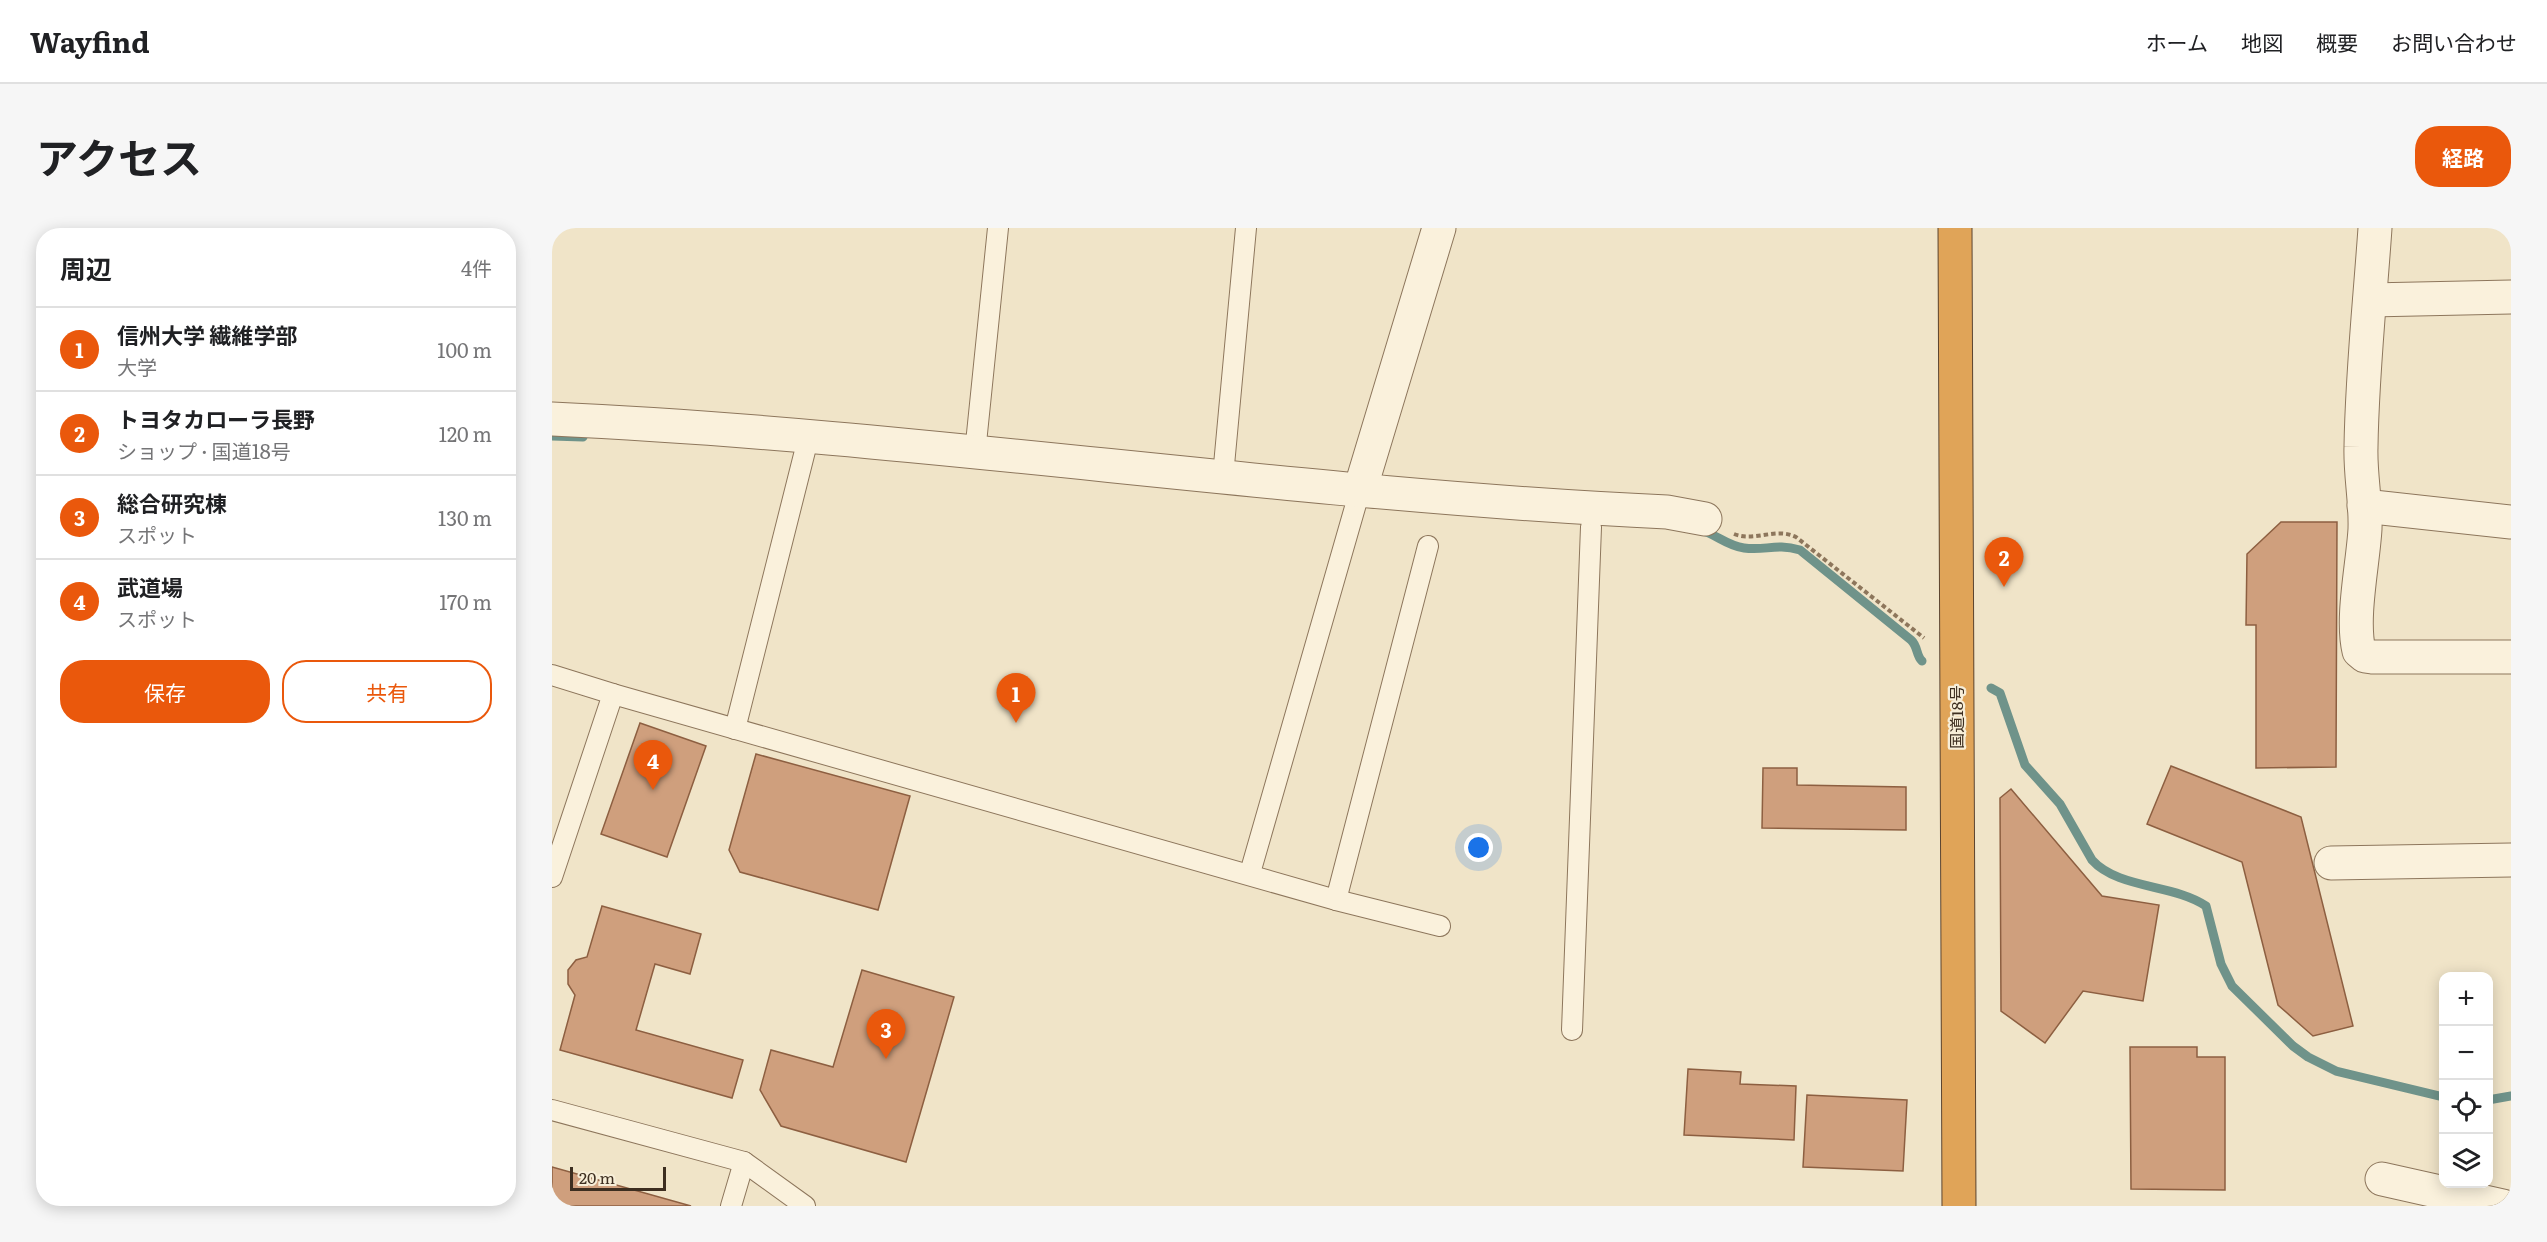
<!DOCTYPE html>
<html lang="ja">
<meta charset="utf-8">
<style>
:root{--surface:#fff;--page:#f6f6f6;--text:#202124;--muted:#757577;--line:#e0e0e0;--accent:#ea580c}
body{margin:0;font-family:Literata,"Noto Sans JP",serif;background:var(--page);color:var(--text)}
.controls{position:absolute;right:18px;bottom:18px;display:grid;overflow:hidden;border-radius:12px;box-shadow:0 3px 15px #0003}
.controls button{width:54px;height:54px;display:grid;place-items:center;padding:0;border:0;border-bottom:2px solid var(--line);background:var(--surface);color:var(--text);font:30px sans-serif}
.scale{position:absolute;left:18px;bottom:15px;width:96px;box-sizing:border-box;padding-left:6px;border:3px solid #3d2e20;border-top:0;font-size:16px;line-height:21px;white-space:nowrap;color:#3d2e20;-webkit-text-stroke:4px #f7eed8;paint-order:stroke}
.you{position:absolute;left:927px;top:620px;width:21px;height:21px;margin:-15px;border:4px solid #fff;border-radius:50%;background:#1a73e8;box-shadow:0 0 0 9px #1a73e833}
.badge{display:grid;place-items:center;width:39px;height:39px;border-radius:50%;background:var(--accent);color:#fff;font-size:20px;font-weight:700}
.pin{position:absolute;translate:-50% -50px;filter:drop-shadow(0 2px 3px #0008)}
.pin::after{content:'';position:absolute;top:32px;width:21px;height:18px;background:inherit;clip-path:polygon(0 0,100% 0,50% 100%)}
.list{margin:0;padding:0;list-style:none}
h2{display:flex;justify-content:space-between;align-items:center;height:78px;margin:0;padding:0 24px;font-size:26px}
h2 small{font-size:20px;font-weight:400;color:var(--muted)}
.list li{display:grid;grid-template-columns:39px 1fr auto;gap:18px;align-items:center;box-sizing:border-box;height:84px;padding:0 24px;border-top:2px solid var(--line)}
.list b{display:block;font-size:22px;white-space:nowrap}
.list p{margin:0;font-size:20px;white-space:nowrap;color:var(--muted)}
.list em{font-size:20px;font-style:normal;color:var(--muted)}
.actions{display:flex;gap:12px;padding:18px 24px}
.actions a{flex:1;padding:14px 0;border:2px solid var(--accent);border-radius:24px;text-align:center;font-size:21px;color:var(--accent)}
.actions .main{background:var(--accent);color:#fff}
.icon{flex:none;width:33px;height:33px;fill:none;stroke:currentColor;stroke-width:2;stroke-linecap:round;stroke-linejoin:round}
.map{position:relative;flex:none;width:1959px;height:978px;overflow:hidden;border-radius:24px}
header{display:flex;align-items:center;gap:36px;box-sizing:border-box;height:84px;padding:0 30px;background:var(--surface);border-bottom:2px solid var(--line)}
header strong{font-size:28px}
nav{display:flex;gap:33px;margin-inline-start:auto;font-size:21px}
.intro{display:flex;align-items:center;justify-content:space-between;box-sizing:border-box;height:144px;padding:0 36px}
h1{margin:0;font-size:42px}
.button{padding:15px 27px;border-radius:24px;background:var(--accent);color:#fff;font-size:21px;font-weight:700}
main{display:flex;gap:36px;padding:0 36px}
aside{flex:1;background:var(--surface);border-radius:24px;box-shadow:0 3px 15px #0003}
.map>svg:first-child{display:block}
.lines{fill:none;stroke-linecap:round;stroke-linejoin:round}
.stream{stroke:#6f938a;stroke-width:9}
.building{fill:#cf9f7d;stroke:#8d5f41;stroke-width:1.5}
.lane-casing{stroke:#8d765c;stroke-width:22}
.street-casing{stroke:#8d765c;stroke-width:35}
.highway-casing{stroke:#5b4430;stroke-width:35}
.path{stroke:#8d765c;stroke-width:4;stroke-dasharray:4.5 3;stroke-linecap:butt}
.lane{stroke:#faf1dc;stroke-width:20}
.street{stroke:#faf1dc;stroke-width:33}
.highway{stroke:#e0a458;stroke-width:33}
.labels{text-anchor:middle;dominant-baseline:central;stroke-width:4.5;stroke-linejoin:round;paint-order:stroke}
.street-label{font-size:16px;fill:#3d2e20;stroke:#f7eed8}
</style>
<header>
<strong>Wayfind</strong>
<nav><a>ホーム</a><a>地図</a><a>概要</a><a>お問い合わせ</a></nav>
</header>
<div class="intro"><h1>アクセス</h1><a class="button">経路</a></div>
<main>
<aside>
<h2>周辺<small>4件</small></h2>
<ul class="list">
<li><span class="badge">1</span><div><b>信州大学 繊維学部</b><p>大学</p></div><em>100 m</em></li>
<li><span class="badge">2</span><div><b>トヨタカローラ長野</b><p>ショップ · 国道18号</p></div><em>120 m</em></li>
<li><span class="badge">3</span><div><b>総合研究棟</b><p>スポット</p></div><em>130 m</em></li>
<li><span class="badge">4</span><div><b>武道場</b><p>スポット</p></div><em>170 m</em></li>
</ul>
<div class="actions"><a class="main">保存</a><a>共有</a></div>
</aside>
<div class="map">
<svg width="1959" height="978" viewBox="0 0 1959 978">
<rect width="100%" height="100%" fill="#f0e4c8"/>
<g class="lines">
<g class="stream">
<path d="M0,208L31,209"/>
<path d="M1148,302C1164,306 1175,318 1192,320C1214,323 1223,315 1248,322L1359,412C1366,418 1364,428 1370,433"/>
<path d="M1439,460L1448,465L1473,537L1508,576L1540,632C1566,661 1622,656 1654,678L1669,736L1680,758L1741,818L1756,829L1784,843L1892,869"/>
<path d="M1936,872L1959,868"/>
</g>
</g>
<g class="building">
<path d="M1729,294H1785L1784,539L1704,540V397H1694L1695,326Z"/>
<path d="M88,495L154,518L115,629L49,606Z"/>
<path d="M204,526L358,568L326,682L188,644L177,622Z"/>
<path d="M1619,538L1749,589L1801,798L1761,808L1726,777L1690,634L1595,596Z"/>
<path d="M1211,540H1245V557L1354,559V602L1210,600Z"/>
<path d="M1459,561L1550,668L1607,677L1591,773L1531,763L1493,815L1449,783L1448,570Z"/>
<path d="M50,678L149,706L138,746L103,736L84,802L191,832L180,870L8,822L23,767L16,756V742L24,732L35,729Z"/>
<path d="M310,742L402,769L354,934L229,898L208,862L219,822L281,839Z"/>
<path d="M1578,819H1645V829H1673V962L1579,961Z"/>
<path d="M1136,841L1189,844L1188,856L1244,858L1242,912L1132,907Z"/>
<path d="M1255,867L1355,872L1351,943L1251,939Z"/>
<path d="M0,939L139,978H0Z"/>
</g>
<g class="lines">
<defs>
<g id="lane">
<path d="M423,225L446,0"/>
<path d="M671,248L694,0"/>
<path d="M0,447L61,466"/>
<path d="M183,501L257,207"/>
<path d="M698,645L808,262"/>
<path d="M0,649L61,466L784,672L888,698"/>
<path d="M784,672L876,318"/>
<path d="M1020,802L1039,299"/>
<path d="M0,882L192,934L253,978"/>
<path d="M179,978L192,934"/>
</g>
<g id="street">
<path d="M1823,0C1818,73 1810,146 1809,219C1808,246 1814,273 1813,301C1811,336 1799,390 1807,423L1813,428L1820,429H1959"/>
<path d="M1818,72L1959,69"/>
<path d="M0,191C373,208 742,267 1115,284L1153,291"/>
<path d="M808,262L887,0"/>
<path d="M1812,278L1959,294"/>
<path d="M1779,635L1959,632"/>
<path d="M1830,951L1951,978"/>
</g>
<path id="highway" d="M1403,0L1407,978"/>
</defs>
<use href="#lane" class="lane-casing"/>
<use href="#street" class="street-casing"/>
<use href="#highway" class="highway-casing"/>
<path class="path" d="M1182,306C1203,314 1224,299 1244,309L1372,410"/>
<use href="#lane" class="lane"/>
<use href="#street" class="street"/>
<use href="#highway" class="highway"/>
</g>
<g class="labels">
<g class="street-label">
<text transform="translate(1404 489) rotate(-90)">国道18号</text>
</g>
</g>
</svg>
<div class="controls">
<button>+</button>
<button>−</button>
<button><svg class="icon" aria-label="locate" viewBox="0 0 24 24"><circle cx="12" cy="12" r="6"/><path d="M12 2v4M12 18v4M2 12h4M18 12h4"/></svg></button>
<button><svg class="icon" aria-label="layers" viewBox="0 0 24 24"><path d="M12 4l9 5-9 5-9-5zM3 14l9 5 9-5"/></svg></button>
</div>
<div class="scale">20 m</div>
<div class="you"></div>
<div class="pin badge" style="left:464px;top:495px">1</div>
<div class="pin badge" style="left:1452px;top:359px">2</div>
<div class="pin badge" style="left:334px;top:831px">3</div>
<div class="pin badge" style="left:101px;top:562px">4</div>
</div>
</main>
